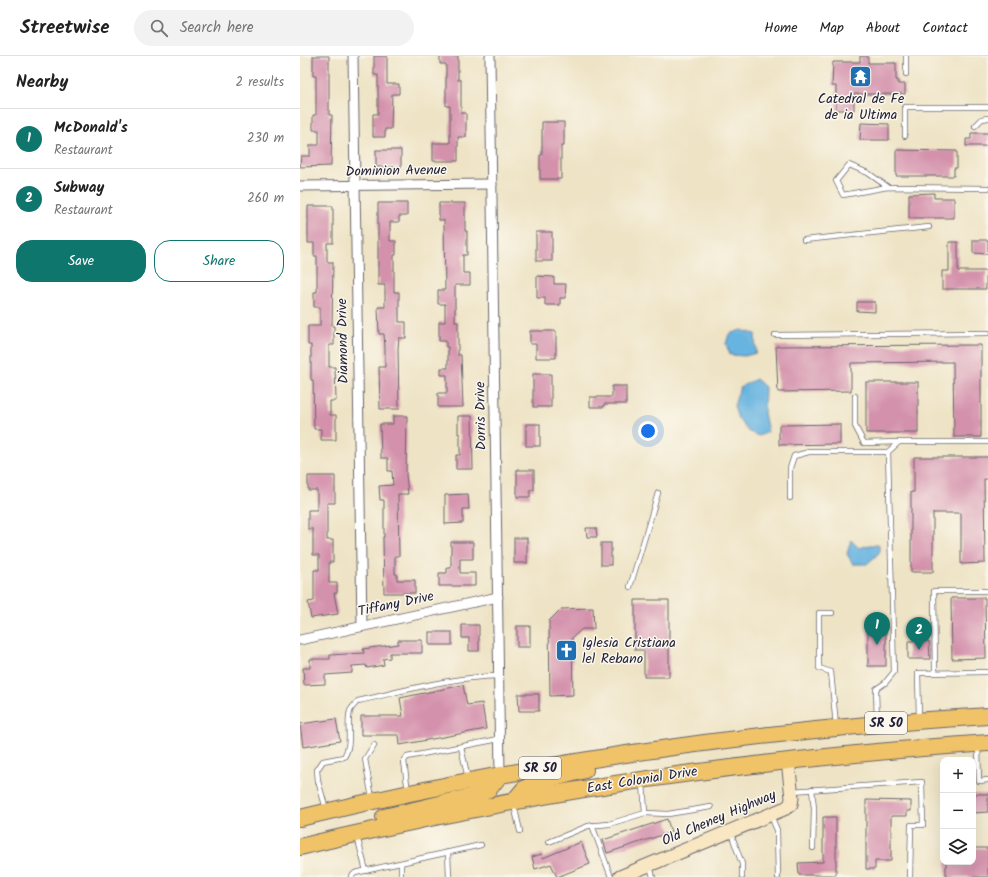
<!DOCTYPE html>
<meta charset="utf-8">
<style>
:root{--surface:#fff;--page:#f2f2f2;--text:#222;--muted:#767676;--line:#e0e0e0;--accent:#0f766e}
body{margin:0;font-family:Kalam,sans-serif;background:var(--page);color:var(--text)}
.controls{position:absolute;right:12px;bottom:12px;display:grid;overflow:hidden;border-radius:8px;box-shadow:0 4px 16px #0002}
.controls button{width:36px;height:36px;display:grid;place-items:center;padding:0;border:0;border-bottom:1px solid var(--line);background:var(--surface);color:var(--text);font:20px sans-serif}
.you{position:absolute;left:348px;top:375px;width:14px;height:14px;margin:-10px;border:3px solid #fff;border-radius:50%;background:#1a73e8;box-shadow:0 0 0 6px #1a73e833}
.badge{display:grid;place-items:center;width:26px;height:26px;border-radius:50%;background:var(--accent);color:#fff;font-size:13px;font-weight:700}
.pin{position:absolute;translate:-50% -33px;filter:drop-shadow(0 1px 2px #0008)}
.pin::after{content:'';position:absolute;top:21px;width:14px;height:12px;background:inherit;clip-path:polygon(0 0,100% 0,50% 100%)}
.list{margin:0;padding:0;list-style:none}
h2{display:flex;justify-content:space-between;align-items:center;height:52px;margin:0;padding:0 16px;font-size:17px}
h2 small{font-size:13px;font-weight:400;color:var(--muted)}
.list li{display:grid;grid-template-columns:26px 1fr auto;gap:12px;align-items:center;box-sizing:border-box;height:60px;padding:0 16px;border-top:1px solid var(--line)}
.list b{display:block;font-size:15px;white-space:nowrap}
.list p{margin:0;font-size:13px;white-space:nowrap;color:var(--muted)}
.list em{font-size:13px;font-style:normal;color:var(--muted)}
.actions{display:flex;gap:8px;padding:12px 16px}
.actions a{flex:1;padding:9px 0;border:1px solid var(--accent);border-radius:16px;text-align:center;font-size:14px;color:var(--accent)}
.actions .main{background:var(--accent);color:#fff}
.icon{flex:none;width:22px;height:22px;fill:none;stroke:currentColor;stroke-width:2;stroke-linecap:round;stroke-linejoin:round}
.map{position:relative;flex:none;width:688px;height:821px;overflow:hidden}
header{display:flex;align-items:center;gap:24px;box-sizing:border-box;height:56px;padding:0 20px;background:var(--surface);border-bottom:1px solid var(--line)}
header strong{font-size:19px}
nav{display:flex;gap:22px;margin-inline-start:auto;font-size:14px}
.search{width:280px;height:36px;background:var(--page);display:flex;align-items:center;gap:10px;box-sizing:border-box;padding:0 14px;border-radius:22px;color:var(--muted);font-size:15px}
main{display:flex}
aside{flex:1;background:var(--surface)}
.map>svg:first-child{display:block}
.water{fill:#67b4e0;stroke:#446b8e}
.building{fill:#d491ac}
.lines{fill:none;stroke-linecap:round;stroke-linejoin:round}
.lane-casing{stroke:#69666b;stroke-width:6}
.street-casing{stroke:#69666b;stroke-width:11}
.secondary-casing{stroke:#69666b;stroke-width:15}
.highway-casing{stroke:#69666b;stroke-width:18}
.lane{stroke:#fff;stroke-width:4.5}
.street{stroke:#fff;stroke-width:9}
.secondary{stroke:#f9e7c3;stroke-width:13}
.highway{stroke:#f0c369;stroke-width:16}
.labels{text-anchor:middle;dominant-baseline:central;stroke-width:3;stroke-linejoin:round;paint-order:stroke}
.shield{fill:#fbf7ec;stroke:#636270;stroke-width:1}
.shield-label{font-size:13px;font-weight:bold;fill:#22223b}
.poi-label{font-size:14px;fill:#22223b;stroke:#fbf7ec}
.street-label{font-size:14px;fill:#22223b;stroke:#fbf7ec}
</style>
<header>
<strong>Streetwise</strong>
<div class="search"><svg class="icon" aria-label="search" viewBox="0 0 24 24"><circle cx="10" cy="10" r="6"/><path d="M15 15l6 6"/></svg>Search here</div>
<nav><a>Home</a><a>Map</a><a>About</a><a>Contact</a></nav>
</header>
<main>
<aside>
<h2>Nearby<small>2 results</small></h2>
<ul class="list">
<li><span class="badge">1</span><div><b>McDonald's</b><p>Restaurant</p></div><em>230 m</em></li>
<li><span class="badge">2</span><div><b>Subway</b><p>Restaurant</p></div><em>260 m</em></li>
</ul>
<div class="actions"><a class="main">Save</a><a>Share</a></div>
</aside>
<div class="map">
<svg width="688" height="821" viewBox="0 0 688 821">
<rect width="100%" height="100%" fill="#fbf7ec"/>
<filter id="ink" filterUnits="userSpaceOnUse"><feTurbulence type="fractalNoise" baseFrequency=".025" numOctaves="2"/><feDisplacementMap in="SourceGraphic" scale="8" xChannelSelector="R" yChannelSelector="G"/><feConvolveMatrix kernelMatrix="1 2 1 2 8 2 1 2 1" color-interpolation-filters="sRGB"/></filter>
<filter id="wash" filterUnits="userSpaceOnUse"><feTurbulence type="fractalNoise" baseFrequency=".012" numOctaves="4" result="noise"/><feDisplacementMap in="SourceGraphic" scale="16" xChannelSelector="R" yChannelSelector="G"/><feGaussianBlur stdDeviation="0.9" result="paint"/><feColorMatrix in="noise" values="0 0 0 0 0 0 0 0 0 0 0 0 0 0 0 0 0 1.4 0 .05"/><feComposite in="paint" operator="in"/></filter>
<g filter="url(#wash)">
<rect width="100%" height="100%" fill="#eee3c5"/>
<g class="water">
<path d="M441,274L455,278L456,297L445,300L430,299L426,288L429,278Z"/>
<path d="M456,323L465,331L464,357L468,376L459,380L449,376L438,363L434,350L440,331Z"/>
<path d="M551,484L559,492L570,489H579V497L567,508H553L547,498Z"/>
</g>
<g id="blocks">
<g class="building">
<path d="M13,0H29V59H32L31,110L0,111L1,100H10V89H19V74H13V59H16V20H13Z"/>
<path d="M74,0H87V28H99V38H92L91,73H85V81H73V58H78V19H74Z"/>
<path d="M140,0H158V24H161V57H166V81H158V105H133V87H150V50H146V8H140Z"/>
<path d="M560,0H568V7H596V24H598V28H605V38H554V54H536V30H532L533,6H560Z"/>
<path d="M242,66H264V90H261V123H240V99H242Z"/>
<path d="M561,67L589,68V84H560Z"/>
<path d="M671,77H688V90H666V83H671Z"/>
<rect x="76" y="94" width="25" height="17"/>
<path d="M596,94L657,95V112H654V120H596Z"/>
<path d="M634,137V142H654V162H609V138Z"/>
<path d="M78,147H107V160H99V166H90V185H96V199H94V236H99V266H106V282H99L98,292L99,353H80L79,311H85V292L84,278H79L78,251H85V229H78Z"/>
<path d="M139,147H165V175H167V199H163V217H170V229H155V266H158V299H161L163,351H138V337H147V319H141V312H148V291H146V285H139V266H145V248H138V234H145L144,164H139Z"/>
<path d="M8,150H33V187H27V206H33L32,270H34V289H29V311H35L36,345H30V359H36V384H21V373H14L13,324H11V289H8V270H20V251H14V236H17V200H14V187H8Z"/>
<rect x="236" y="176" width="16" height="29"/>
<path d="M673,184H688V198L673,197Z"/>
<path d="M649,186H658V215H686V233H642V215H649Z"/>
<path d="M237,220L254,221V228H266L265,242H260V249H245V242H237Z"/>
<path d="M557,246H575V256L557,255Z"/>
<path d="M230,275H256V302H236V288H230Z"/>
<path d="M681,289V381H654L653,306L551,307V335L478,336L476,290Z"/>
<rect x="233" y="318" width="18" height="33"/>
<rect x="566" y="326" width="52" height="51"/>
<path d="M312,330H326V348H304V351H290V341H312Z"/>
<path d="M93,360H107L106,419L108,438H98L99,500H95V518H97V524H115V537H84L83,481H84V444H80L79,430L93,429L92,415H88V402H81L80,368H93Z"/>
<path d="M158,360H172L173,413H156V399H160V378H158Z"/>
<rect x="226" y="368" width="14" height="22"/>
<path d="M540,368V388L479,389V369Z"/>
<path d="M614,401H688V423H684L685,507L661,508V457H633V516H611V436H614Z"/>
<path d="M217,414H234V434H230V441H217Z"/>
<path d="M8,420H35V447H27V484H33V506H29V527H37V537H34L38,558L11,562L8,546L14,545V514H19V499H13V473H8V454H17V434H8Z"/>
<path d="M168,438L169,453H163V467L145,468V439Z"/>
<path d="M286,472H296L297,481H287Z"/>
<rect x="214" y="482" width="13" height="25"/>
<path d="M151,486H173V503H160V517H175V530H139V517H147V512H151Z"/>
<rect x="301" y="487" width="10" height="22"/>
<path d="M651,542H685L686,602L652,603Z"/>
<path d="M335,544H369V621H344V594H335Z"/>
<path d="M293,552L294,573H282L272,582L273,639L250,640L249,565L261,553Z"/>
<path d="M162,569H179V595H169V582H162Z"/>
<rect x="568" y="569" width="18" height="41"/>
<rect x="217" y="570" width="13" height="21"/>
<rect x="129" y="576" width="23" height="13"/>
<path d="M98,584H122V597H90V602L83,603L84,609L67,612L66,609L52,610V617L25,619V628L4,629L3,612H10V603H30V599L64,597L63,593L98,588Z"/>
<path d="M608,585H629L630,603H608Z"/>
<path d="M163,629L167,649L182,647L186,673L100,689L99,679H61V660H103L100,642Z"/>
<path d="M218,638H239V655H219Z"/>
<path d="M36,663L40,685L3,691L0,668Z"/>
<path d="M673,738H688V756L673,757Z"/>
<path d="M566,744L611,745V755H607V760H591V805H575V813H566Z"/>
<path d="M523,761H536V819H499L498,807L523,806Z"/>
<path d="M367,763L371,776L307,797L303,784Z"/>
<path d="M281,786L290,808L257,821L251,808L235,813L232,801L242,798L243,802Z"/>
<path d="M673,792H688V821H646V806H673Z"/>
</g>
</g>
</g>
<g filter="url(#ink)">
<use href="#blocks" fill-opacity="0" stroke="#69666b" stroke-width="1"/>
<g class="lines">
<defs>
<g id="lane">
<path d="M606,0V18"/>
<path d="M675,70L682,63L688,62"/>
<path d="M605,80V51H688"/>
<path d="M588,131L568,117L549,109L536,125L543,139L588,131L688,132"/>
<path d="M504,184L629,171"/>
<path d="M475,279L688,277"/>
<path d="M555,340V370L564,387L599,386"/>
<path d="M490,442V412L494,400L509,396H588"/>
<path d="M330,531L358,437"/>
<path d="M532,557H519V612L531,616L536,670"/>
<path d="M635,616L634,535H688"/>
<path d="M619,663L618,617L688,616"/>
<path d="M577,666L576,633L585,627L594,616L588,396L599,386H688"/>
<path d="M678,690L679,725L688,724"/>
<path d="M161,691L168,723"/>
<path d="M512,733L514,753L513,792"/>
<path d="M492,735L622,726L623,769H611L610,821"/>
<path d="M108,736L104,705L107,701L199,683"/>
<path d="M72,742L65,703L74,689"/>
<path d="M214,749L220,775"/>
<path d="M26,753L18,725L17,714L23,705L44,701C53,688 46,670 50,655C52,651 55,648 58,645C104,635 151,621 199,620"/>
<path d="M345,757L368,758L411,751"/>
<path d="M471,760L477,774L478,821"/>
<path d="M292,769L311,821"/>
<path d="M431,777L442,808V821"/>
<path d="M57,780L66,815"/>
<path d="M249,786L288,770L309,768L345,757L343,727"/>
<path d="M148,796L149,821"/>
<path d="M101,807V821"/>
<path d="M350,810L353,821"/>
<path d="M51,821L55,817L181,789"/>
</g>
<g id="street">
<path d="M53,0L62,570"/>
<path d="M190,0L200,719"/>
<path d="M0,130L192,128"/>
<path d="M0,584L198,541"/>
</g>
<path id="secondary" d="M320,821L486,752L491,748L492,742L488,704"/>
<g id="highway">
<path d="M214,745L224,733L235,727L285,714"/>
<path d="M84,761L174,740L189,733L200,719"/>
<path d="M0,762C226,707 456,674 688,660"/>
<path d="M0,791C43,780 87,771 130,762C189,750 249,738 309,729C435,709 561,696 688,687"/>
</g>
</defs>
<use href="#lane" class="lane-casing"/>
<use href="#street" class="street-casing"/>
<use href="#secondary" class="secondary-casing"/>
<use href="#highway" class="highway-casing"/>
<use href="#lane" class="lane"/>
<use href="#street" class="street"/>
<use href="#secondary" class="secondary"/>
<use href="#highway" class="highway"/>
</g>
</g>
<defs>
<symbol id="temple-square" viewBox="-11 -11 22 22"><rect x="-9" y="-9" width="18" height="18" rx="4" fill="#1f6fb2" stroke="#fbf7ec"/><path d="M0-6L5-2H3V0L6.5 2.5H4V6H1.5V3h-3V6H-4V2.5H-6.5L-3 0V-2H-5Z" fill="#fff"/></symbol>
<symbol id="church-square" viewBox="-11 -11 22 22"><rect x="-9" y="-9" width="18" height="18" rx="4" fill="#1f6fb2" stroke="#fbf7ec"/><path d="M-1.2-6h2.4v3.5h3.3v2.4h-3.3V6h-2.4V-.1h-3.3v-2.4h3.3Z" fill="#fff"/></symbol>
</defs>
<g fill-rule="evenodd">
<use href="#temple-square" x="548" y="8" width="25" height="25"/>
<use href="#church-square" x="254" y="582" width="25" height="25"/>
</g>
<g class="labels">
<g class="shield">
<rect x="565" y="656" width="42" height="22" rx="3"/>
<rect x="219" y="701" width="42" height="22" rx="3"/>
</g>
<g class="shield-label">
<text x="586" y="667">SR 50</text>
<text x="240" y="712">SR 50</text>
</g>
<g class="poi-label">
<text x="561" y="43">Catedral de Fe<tspan x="561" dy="16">de ia Ultima</tspan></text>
<text x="282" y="587" text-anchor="start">Iglesia Cristiana<tspan x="282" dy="16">lel Rebano</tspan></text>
</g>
<g class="street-label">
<text transform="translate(96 115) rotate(-1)">Dominion Avenue</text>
<text transform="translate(43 285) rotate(-91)">Diamond Drive</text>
<text transform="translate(181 360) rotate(-91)">Dorris Drive</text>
<text transform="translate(96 548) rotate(-12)">Tiffany Drive</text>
<text transform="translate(342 724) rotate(-9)">East Colonial Drive</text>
<text transform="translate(419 762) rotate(-23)">Old Cheney Highway</text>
</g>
</g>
</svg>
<div class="controls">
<button>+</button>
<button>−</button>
<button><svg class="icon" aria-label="layers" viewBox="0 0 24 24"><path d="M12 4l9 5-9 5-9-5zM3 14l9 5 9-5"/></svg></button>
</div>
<div class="you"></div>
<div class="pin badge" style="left:577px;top:589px">1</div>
<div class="pin badge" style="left:619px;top:594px">2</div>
</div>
</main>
